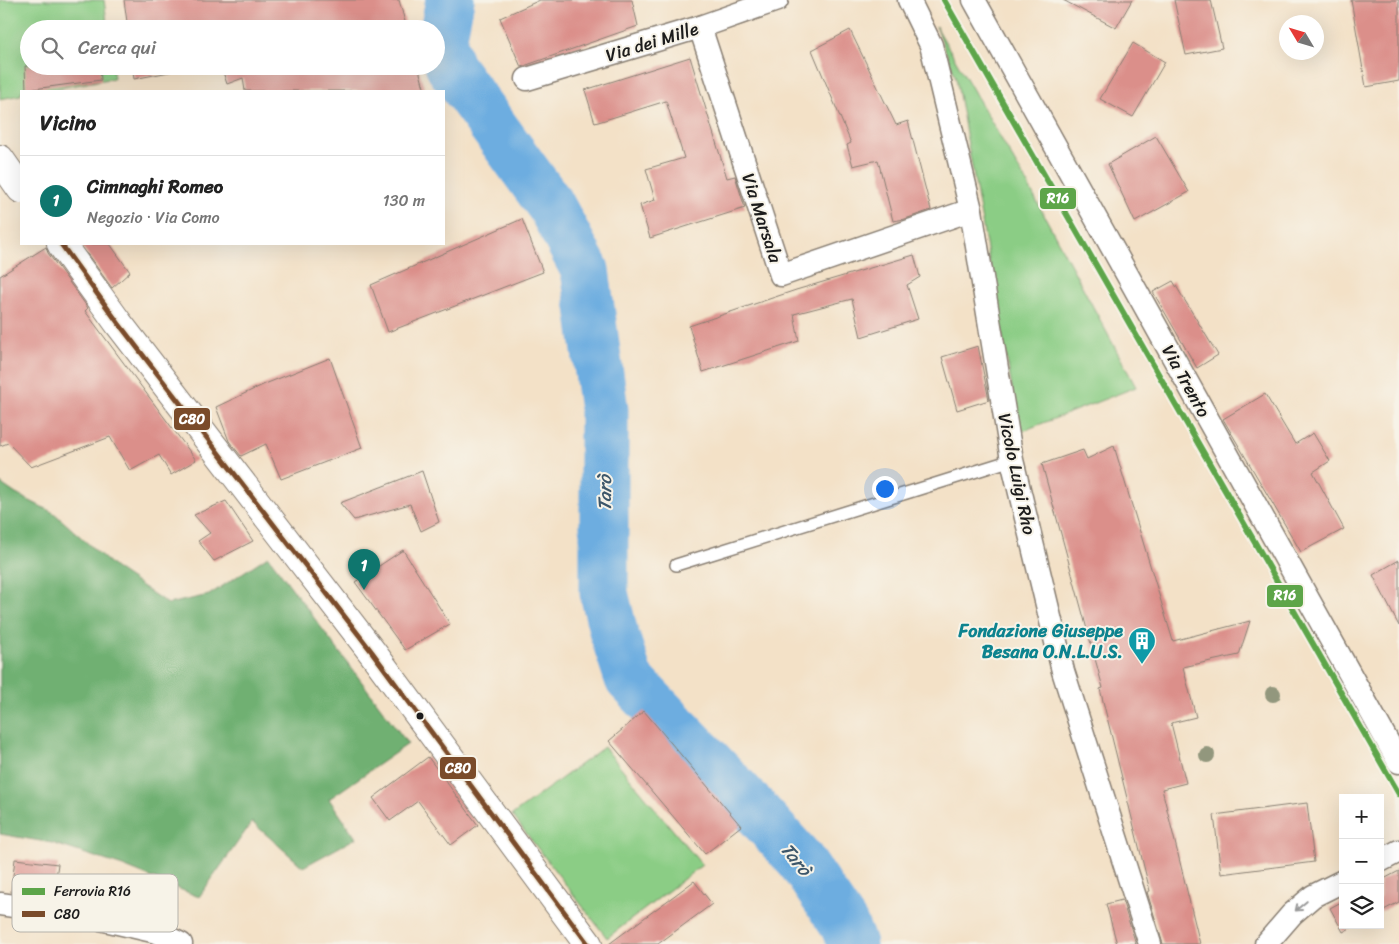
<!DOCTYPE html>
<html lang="it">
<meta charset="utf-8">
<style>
:root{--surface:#fff;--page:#f6f6f6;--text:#222;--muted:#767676;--line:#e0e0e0;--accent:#0f766e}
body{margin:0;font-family:Sriracha,sans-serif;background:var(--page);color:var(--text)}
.controls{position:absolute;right:15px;bottom:15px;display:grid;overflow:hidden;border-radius:0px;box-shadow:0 5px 20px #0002}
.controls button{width:45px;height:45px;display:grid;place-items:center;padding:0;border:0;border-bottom:1px solid var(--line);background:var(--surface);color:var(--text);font:25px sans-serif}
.compass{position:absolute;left:1279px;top:15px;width:45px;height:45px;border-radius:50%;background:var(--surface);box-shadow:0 5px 20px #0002;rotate:308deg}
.you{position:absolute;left:884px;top:488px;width:18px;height:18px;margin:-12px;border:4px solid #fff;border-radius:50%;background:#1a73e8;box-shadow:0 0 0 8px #1a73e833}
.badge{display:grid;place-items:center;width:32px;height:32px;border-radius:50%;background:var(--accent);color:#fff;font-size:16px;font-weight:700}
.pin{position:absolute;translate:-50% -41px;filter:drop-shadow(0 1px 2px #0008)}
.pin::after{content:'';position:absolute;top:26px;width:18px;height:15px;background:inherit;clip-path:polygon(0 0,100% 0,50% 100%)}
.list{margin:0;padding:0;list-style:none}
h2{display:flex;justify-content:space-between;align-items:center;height:65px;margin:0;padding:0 20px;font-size:21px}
h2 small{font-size:16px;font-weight:400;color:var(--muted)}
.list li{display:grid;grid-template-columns:32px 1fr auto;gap:15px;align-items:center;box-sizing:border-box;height:90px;padding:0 20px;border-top:1px solid var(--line)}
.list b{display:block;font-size:19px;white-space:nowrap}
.list p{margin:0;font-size:16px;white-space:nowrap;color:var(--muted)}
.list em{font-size:16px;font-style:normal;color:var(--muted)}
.icon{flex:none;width:28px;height:28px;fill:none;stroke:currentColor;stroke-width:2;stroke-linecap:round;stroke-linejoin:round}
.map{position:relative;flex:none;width:1399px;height:944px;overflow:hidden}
.search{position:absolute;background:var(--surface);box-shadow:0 5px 20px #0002;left:20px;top:20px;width:425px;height:55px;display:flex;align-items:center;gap:12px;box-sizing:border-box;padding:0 18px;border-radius:28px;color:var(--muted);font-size:19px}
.panel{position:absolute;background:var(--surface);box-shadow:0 5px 20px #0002;left:20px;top:90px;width:425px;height:155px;border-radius:0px}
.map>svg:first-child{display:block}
.green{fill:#8bcd85;stroke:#547450}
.forest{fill:#70b072;stroke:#466647}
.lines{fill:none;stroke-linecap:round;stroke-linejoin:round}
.river{stroke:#6dade0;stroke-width:49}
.building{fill:#db8f8a}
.service-casing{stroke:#887e72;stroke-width:14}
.minor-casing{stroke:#887e72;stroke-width:25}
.tertiary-casing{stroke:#887e72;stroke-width:30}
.service{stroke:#fff;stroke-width:11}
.minor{stroke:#fff;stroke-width:22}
.tertiary{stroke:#fff;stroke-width:28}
.bus-1-casing{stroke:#f7f3e8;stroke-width:9}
.bus-1{stroke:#7a4b2a;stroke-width:5}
.rail-1-casing{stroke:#f7f3e8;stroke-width:10}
.rail-1{stroke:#5da549;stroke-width:6}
.tree{fill:#92977d}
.oneway{stroke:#999}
.bus-dot{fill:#1c1c1c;stroke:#f7f3e8;stroke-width:2}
.labels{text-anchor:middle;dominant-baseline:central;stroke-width:4;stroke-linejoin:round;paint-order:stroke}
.street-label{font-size:18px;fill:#1c1c1c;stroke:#f7f3e8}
.culture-label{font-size:18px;font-weight:bold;fill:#0d838f;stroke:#f7f3e8;text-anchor:end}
.water-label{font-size:19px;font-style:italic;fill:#3c566a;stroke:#f7f3e8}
.key{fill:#f7f3e8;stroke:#b5b2ab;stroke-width:1}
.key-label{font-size:14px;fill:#1c1c1c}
.line-badge{stroke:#f7f3e8;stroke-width:2}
.badge-label{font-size:14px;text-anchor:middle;font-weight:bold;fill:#fff}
</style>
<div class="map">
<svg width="1399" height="944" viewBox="0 0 1399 944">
<rect width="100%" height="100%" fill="#f7f3e8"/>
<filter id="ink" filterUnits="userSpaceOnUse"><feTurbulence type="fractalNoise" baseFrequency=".02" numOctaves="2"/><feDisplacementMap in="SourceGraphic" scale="10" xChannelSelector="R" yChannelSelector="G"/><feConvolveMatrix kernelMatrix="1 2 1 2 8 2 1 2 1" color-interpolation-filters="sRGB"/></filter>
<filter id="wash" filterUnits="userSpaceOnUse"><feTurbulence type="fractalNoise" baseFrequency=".0096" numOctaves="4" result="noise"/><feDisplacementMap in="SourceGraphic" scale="20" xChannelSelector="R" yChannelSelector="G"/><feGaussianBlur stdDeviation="1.12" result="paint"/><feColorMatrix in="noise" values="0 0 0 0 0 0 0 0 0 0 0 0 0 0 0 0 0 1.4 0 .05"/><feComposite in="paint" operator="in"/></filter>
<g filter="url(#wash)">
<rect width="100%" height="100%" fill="#f3e1c7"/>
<g class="green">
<path d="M0,0H104L108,29H29V66H112L114,78L43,91H21V95L0,99Z"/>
<path d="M936,26L1028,185L1136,387L1020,432L956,78Z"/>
<path d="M604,747L702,865L607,938L512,815Z"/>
</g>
<path class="forest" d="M0,483L16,494L54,513L115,568L168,604L209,595L268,556L408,744L329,799L356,838L303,867L252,822L199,897L123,866L52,843L0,834Z"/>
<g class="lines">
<path class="river" d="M450,0L442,41L450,67L551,206L585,270L604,410V593L613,630L629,679L754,809L800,860L844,925L852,944"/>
</g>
<g id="blocks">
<g class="building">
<path d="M124,0H399L407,29H128Z"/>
<path d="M540,0H632L638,26L521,67L500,18Z"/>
<path d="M1063,0H1132L1116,28Z"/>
<path d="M1174,0H1211L1222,48L1186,55Z"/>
<path d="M1351,0H1399V81L1366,87Z"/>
<path d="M850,30L896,125L908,121L931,210L905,219L893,221L878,160L853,166L847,145L851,143L812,50Z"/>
<path d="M1133,43L1165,62L1133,117L1100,99Z"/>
<path d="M690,57L727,178L735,176L745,208L650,238L640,205L655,200L646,169L684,158L666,101L595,123L585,90Z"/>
<path d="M25,66H100L101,80L26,90Z"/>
<path d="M132,66H199L134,79Z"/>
<path d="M221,66H418L425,91H245L243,78L227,84Z"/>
<path d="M1156,136L1189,192L1135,222L1108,164Z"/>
<path d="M522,219L543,272L388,332L371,285Z"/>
<path d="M80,244H110L130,272L112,288Z"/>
<path d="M46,247L48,253L88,308L85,311L196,460L171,475L159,455L130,471L110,437L31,467L8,443L0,446V276Z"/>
<path d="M914,255L920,277L907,285L918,319L861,337L852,299L794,314L799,341L703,372L689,326L796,290Z"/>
<path d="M1173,281L1218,355L1197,368L1153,292Z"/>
<path d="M978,346L989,400L957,410L942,357Z"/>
<path d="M330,358L362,448L281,479L266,444L241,456L229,441L216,407L265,384Z"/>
<path d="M1265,394L1295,444L1313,433L1330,461L1313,472L1344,529L1301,552L1223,419Z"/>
<path d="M1114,446L1173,641L1250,621L1239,655L1183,667L1196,717L1171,723L1186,783L1162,789L1200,944H1163L1147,892L1150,891L1100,689L1103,688L1042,464L1083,450L1087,459Z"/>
<path d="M422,471L439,522L421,531L410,504L354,520L340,503Z"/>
<path d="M226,501L253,541L214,561L198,541L210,533L194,515Z"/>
<path d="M403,550L450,624L405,650L355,582Z"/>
<path d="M1399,560V626L1373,575Z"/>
<path d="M644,711L741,826L705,854L609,741Z"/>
<path d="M428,757L478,825L451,845L418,801L390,821L373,798Z"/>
<path d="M1307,803L1314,862L1221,874L1214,815Z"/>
<path d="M15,859L58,864L53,898L11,892Z"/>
<path d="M1399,871V902L1380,912V881Z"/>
<path d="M694,881L712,904L658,944H609Z"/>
<path d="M1122,900L1136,944H1117L1106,904Z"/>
<path d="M1343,901V925H1356L1343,932L1330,908Z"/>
</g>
</g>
</g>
<g filter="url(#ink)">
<use href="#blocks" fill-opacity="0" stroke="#887e72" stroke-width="1"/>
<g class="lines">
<defs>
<path id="service" d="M676,565L1012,460"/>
<g id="minor">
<path d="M909,0L931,45L971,210L1012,460L1063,671L1150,944"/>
<path d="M974,0L1399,762"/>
<path d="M700,27L781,275L971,210"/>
<path d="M527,79L700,27L777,0"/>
<path d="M1380,861L1399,851"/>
<path d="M0,904L92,917L157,932L181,944"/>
<path d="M1266,944L1292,914L1313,896L1343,881"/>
</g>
<g id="tertiary">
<path d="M0,159L21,189"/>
<path d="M61,244L119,324L372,652L588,944"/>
</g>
</defs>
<use href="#service" class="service-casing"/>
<use href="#minor" class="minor-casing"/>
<use href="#tertiary" class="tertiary-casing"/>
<use href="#service" class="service"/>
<use href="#minor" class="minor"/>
<use href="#tertiary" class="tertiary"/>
<defs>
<path id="bus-1" d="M61,244L119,324L372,652L588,944"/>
</defs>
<use href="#bus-1" class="bus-1-casing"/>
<use href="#bus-1" class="bus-1"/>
<defs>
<path id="rail-1" d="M944,0L1399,794"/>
</defs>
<use href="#rail-1" class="rail-1-casing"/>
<use href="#rail-1" class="rail-1"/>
</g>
<g class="tree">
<circle cx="1273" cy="694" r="8"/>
<circle cx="1207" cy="755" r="8"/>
</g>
<defs><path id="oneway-shaft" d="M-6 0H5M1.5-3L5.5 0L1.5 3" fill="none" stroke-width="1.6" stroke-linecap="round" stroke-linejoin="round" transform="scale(1.25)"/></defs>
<use class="oneway" href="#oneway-shaft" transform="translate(1301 906) rotate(140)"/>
</g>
<defs>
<symbol id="building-pin" viewBox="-11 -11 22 30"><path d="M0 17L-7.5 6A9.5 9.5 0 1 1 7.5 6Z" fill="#0f9aa8" stroke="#f7f3e8"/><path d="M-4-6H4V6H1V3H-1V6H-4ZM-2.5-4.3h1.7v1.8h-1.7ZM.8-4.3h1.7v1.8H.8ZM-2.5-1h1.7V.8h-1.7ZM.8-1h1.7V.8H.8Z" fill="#fff"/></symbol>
</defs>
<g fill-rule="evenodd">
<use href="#building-pin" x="1126" y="625" width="32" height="43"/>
</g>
<circle class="bus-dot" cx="420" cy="716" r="4.5"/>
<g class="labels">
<g class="street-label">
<text transform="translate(652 42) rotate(-17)">Via dei Mille</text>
<text transform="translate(762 218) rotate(72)">Via Marsala</text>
<text transform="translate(1186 381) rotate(61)">Via Trento</text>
<text transform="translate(1017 474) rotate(78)">Vicolo Luigi Rho</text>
</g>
<g class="culture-label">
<text x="1123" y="631">Fondazione Giuseppe<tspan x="1123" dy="21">Besana O.N.L.U.S.</tspan></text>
</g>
<g class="water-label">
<text transform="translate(604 493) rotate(-90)">Tarò</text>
<text transform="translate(796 859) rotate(51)">Tarò</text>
</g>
</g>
<rect x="12" y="874" width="166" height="58" rx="8" class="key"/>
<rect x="22" y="888" width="23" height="7" fill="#5da549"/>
<rect x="22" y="911" width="23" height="6" fill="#7a4b2a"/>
<g class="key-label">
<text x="54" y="896">Ferrovia R16</text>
<text x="54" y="919">C80</text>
</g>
<g class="line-badge">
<rect x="1039" y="187" width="38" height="23" rx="5" fill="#5da549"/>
<rect x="173" y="407" width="38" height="24" rx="5" fill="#7a4b2a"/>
<rect x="1266" y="584" width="38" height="24" rx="5" fill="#5da549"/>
<rect x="439" y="756" width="38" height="24" rx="5" fill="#7a4b2a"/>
</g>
<g class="badge-label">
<text x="1058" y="203">R16</text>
<text x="192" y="424">C80</text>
<text x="1285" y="600">R16</text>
<text x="458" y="773">C80</text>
</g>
</svg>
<div class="controls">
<button>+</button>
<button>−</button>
<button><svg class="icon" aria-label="layers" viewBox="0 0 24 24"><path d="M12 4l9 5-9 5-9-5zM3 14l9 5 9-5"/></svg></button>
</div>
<svg class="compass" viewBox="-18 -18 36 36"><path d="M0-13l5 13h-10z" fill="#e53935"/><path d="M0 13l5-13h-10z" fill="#767676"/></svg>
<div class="you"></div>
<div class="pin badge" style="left:364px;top:590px">1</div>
<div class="search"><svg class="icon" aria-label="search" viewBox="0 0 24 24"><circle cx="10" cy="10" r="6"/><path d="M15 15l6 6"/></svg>Cerca qui</div>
<section class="panel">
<h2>Vicino<small></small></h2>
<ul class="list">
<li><span class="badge">1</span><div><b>Cimnaghi Romeo</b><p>Negozio · Via Como</p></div><em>130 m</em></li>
</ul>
</section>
</div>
